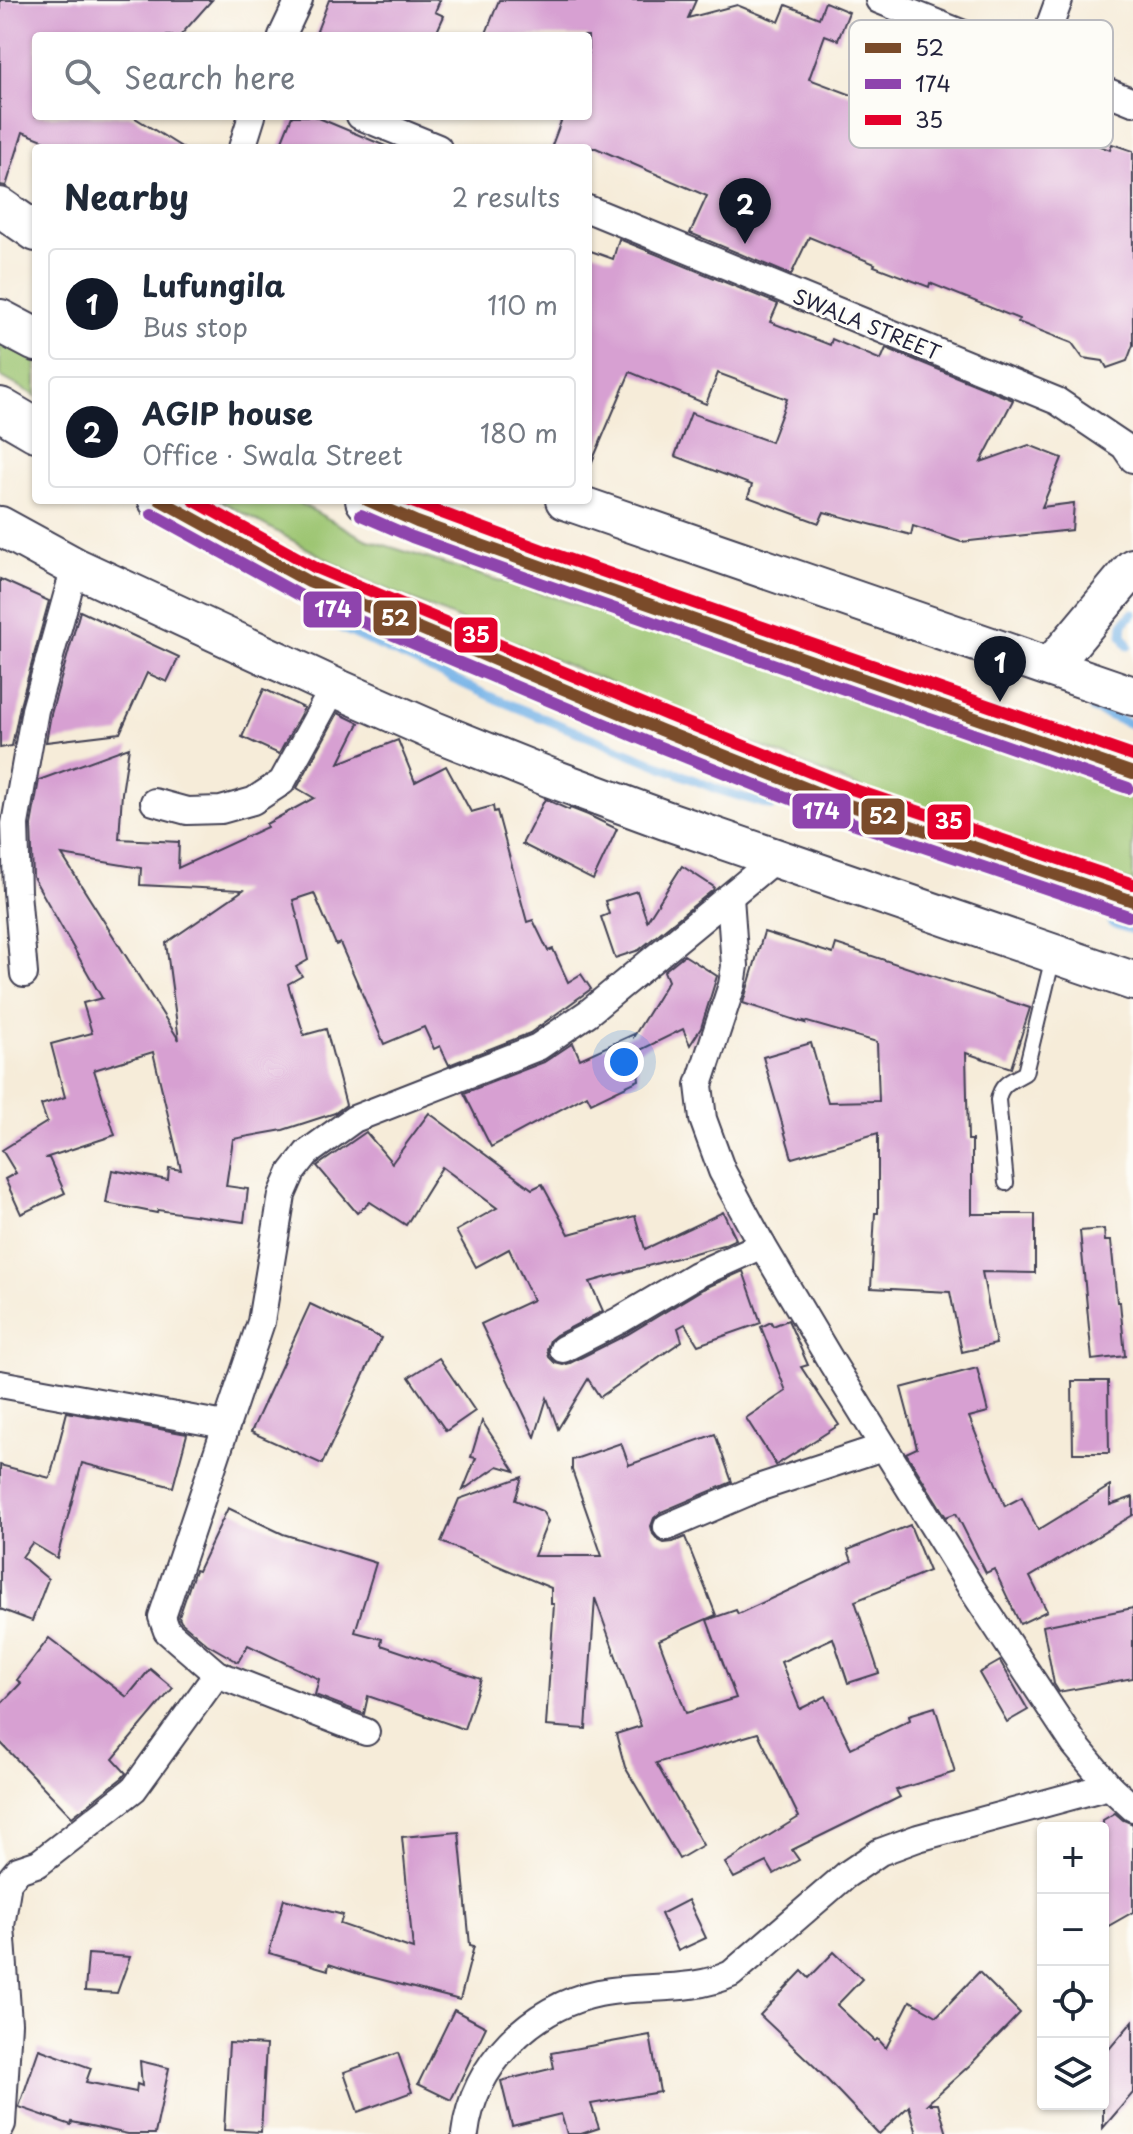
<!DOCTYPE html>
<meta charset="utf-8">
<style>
:root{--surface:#fff;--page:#f6f6f7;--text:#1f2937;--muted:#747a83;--line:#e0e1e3;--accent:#111827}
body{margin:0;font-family:"Playpen Sans",sans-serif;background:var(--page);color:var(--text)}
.controls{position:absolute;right:24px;bottom:24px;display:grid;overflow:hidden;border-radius:8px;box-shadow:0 2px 6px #0004}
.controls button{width:72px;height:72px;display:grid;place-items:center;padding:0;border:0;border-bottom:2px solid var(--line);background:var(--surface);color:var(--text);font:40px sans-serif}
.you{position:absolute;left:624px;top:1062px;width:28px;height:28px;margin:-20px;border:6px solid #fff;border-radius:50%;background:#1a73e8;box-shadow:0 0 0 12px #1a73e833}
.badge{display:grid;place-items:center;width:52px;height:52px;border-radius:50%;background:var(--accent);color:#fff;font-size:26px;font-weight:700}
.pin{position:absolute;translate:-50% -66px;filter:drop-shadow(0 2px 4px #0008)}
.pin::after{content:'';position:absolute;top:42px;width:28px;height:24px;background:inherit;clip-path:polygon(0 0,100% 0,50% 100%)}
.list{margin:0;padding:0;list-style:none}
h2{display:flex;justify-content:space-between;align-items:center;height:104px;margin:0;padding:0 32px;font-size:34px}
h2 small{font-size:26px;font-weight:400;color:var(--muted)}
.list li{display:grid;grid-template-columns:52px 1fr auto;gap:24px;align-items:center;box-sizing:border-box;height:112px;margin:0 16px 16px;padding:0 16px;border:2px solid var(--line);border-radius:8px}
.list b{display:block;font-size:30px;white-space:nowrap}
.list p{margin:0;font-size:26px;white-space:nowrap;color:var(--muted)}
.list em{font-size:26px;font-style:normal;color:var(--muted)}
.icon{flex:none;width:44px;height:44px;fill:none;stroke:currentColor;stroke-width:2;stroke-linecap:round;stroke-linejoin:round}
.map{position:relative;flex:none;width:1133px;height:2134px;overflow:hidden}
.search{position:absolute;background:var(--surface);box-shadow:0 2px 6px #0004;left:32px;top:32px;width:560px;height:88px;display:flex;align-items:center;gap:20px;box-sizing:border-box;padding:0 28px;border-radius:8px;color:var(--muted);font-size:30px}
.panel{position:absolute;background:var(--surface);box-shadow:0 2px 6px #0004;left:32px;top:144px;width:560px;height:360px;border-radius:8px}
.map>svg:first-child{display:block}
.green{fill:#9cc571;stroke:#5f7456;stroke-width:2}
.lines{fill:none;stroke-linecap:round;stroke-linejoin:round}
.stream{stroke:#74b2e7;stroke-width:9}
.building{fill:#d7a0d2;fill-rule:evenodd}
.lane-casing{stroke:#424053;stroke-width:18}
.street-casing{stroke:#424053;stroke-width:30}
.secondary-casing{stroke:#424053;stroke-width:42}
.primary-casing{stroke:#424053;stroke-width:46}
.lane{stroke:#fff;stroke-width:14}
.street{stroke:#fff;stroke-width:26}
.secondary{stroke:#fff;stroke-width:38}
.primary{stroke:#fff;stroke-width:42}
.bus-1-casing{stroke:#fdfcf7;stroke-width:18}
.bus-2-casing{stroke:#fdfcf7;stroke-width:18}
.bus-3-casing{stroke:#fdfcf7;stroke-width:18}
.bus-1{stroke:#7a4b2a;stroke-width:12}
.bus-2{stroke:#8e44ad;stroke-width:12}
.bus-3{stroke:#e4002b;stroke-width:12}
.labels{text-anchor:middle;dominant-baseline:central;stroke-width:6;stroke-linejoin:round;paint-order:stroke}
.street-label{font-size:20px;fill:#22223b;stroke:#fdfcf7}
.key{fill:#fdfcf7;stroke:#bbbbbf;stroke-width:2}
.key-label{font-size:22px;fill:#22223b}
.line-badge{stroke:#fdfcf7;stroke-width:3}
.badge-label{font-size:22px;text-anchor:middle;font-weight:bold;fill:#fff}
</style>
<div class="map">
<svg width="1133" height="2134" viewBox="0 0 1133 2134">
<rect width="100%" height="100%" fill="#fdfcf7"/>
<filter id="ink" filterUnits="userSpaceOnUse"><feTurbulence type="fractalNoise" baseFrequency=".0125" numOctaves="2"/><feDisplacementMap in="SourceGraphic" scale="16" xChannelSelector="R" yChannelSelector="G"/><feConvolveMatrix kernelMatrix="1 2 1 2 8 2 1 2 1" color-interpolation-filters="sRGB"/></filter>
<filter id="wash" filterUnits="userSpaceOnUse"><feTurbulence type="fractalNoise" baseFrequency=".006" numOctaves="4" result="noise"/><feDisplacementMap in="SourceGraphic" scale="32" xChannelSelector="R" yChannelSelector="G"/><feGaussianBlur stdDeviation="1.8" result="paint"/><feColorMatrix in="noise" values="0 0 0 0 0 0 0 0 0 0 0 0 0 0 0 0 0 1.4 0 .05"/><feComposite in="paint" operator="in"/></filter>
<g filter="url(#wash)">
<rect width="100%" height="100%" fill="#f6ecd9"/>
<g class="green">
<path d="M0,335L36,356V396L0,376Z"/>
<path d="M219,500H294L365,539L906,707L1133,788V883L881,797L365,580Z"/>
</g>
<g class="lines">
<g class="stream">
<path d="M319,618L496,699L719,790L772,806"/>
<path d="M1128,646L1122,635L1123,624L1133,613"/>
<path d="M1093,709L1133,725"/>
<path d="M1133,929L1112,923L1133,930"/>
</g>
</g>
<g id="blocks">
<g class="building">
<path d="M0,0H212L180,36H36V116H132L183,148H63L23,132L6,186L0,185Z"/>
<path d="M329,0H440L435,12L444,16L435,36H315Z"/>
<path d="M499,0H696L688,18L737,5L779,22L786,5L819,18L825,2L849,12L838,40L825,35L809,79L857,97L880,39L912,52L910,56L948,71L945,79L990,97L991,94L1043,115L1040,123L1110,150L1112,144L1133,151V345L1127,361L1107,368L1103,361L1083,358L1072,343L1018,322L1019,319L930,283L929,287L874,266L875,264L809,237L791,275L690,233L707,196L596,148H551L563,116H588V36H485Z"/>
<path d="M292,116H314L390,148H279Z"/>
<path d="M619,239L778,304L770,322L830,345L832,339L881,360L886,348L1013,400L981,462L1029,445L1062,458L1042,507L1074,503L1072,530L961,542L913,526L911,535L824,512L819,523L748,497L752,485L675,456L691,413L771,442L787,399L718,373L706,404L630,372L588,471V250L613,259Z"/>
<path d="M0,579L49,601L20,706L12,746L0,748Z"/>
<path d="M80,611L179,657L167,682L147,673L120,733L46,742L51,714Z"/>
<path d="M264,689L304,708L279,754L242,737Z"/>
<path d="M338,713L359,723L339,763L398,740L415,782L446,766L471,812L493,806L494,812L497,811L527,922L533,920L548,951L553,949L568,982L581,974L591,989L530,1033L449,1065L440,1046L434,1049L424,1027L384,1044L340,943L336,945L314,893L293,900L308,960L296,967L302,976L288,984L304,1035L326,1029L346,1105L335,1113L283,1130L233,1139L226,1186L248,1189L244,1222L158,1210L157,1213L106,1203L112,1170L168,1180L169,1168L181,1170L153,1052L94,1070L115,1135L45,1158H49L65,1193L21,1214L5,1179L16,1173L2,1150L47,1122L41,1105L65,1097L51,1044L92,1033L83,1003L102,998L33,877L31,825L39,780L129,747L122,793L119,839L179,842L178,868L267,827L266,824L314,798L297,788ZM62,855L141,868L140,885L243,890L166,943L179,1040Z"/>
<path d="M545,799L569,810L570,808L588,815L617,829L593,880L522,844Z"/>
<path d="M682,866L714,887L713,890L639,950L615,958L601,917L609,914L605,901L637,891L647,921Z"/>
<path d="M764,932L833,954L836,944L1030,1008L1011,1068L966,1053L968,1140H972V1214H1035V1273L982,1272L996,1344L962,1352L950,1292L871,1288L875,1213H878V1133L792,1158L763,1057L811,1043L828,1102L879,1101L877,1042L804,1021L805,1023L743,1003Z"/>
<path d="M684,955L717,976L701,1028L690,1045L683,1029L636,1052L639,1080L591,1103L587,1095L491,1147L464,1093L544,1062L573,1043L580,1059L634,1034V1036L668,981L664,971Z"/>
<path d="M429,1113L532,1189L542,1184L569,1234L635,1216L645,1249L723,1212L736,1239L723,1245L590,1282L603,1311L556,1335L550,1340L547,1349L549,1357L555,1363L563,1365L570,1363L628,1334L703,1289L743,1271L761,1323L698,1345L685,1324L678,1328L682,1341L600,1397L588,1379L558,1429L547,1398L535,1437L481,1324L533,1300L509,1249L476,1267L456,1231L497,1208L442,1167L406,1225L370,1202L357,1213L317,1166L366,1132L392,1163Z"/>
<path d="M1104,1229L1105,1241H1111L1117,1302H1120L1125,1356L1092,1360L1080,1231Z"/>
<path d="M310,1304L381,1338L322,1464L251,1432Z"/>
<path d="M788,1320L808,1365L801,1367L839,1425L776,1465L746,1418L786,1391L761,1327L771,1322L773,1326Z"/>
<path d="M439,1358L475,1411L446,1431L409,1377Z"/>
<path d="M977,1368L988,1412L969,1417L1005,1506L1022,1497L1038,1530L1110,1486V1505L1133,1497V1515L1030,1577L1047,1611L1020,1624L994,1569L986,1573L956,1513L946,1517L906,1453L917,1448L901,1388Z"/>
<path d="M1072,1381H1108L1109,1453H1073Z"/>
<path d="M67,1412L187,1434L173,1487L82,1463L57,1558L32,1543L22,1557L48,1579L32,1621L0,1609V1465L50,1478Z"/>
<path d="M482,1421L515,1471L498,1466L463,1490L476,1458L471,1457Z"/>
<path d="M715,1434L732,1482L661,1512L654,1518L651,1526L653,1534L658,1540L664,1543L673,1542L685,1537L716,1615L659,1640L686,1713L736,1698L707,1620L736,1610L738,1614L852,1561L848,1550L910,1525L929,1571L855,1601L879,1673L848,1683L833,1638L781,1662L800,1709L826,1696L851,1748L910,1720L909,1715L935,1707L955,1772L896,1790L900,1797L792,1850L799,1860L774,1874L767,1862L734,1878L725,1863L799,1817L758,1733L656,1763L703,1845L679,1859L625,1767L616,1734L641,1726L595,1598L586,1729L546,1726L554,1604H551V1588L441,1542L459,1499L522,1477L515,1500L542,1511L548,1521L534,1556H602L572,1470V1460L621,1443L629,1465Z"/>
<path d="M228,1508L283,1534L376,1563L355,1632L382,1639L381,1645L481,1679L464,1729L368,1696L364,1714L315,1695L319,1679L248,1645L238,1662L207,1644L181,1622L179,1617L195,1570L198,1571Z"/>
<path d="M1133,1608V1678L1059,1692L1054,1684L1043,1626Z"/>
<path d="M49,1638L127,1697L150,1669L173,1688L113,1759L126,1773L122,1778L72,1817L0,1742V1705L21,1683L17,1680Z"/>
<path d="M1000,1661L1028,1710L1007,1722L979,1673Z"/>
<path d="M1115,1813L1123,1820L1133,1824V1912L1103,1929V1820Z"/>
<path d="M459,1832L470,1945L474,1946L460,2000L356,1973L329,1964L328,1970L269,1953L284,1899L343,1915L340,1924L413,1949L402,1837Z"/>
<path d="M688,1900L706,1938L678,1951L661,1914Z"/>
<path d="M834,1952L862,1979L837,2005L875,2041L878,2039L886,2048L910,2001L937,2016L979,1972L1020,2013L970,2065L927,2104H938L947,2134H917L909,2106L879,2134L816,2068L760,2015L802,1971L809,1978Z"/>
<path d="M88,1954L130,1957L117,1993L85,1991Z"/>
<path d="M454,2010L486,2027L451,2100L418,2084Z"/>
<path d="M1133,2021V2093L1103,2128V2056Z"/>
<path d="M650,2035L660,2092L591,2104L599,2128L581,2134H567L561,2114L512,2126L501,2081L554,2068L551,2053Z"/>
<path d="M229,2043L266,2045L261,2132L224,2130Z"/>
<path d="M39,2049L91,2068L86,2082L136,2092L137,2084L142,2086L140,2061L169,2068L155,2134H128L72,2122L71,2125L19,2107Z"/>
<path d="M398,2053L412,2092L358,2112L344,2072Z"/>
</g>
</g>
</g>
<g filter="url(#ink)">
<use href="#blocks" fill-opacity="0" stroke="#424053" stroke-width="2"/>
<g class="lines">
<defs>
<path id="lane" d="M1006,1183L998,1100C1001,1083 1011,1081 1025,1073L1053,957"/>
<g id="street">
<path d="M879,0L1133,102"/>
<path d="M282,36L299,0"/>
<path d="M1036,63L1059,0"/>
<path d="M360,116L438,148"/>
<path d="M242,148L252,116"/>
<path d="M588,209L1057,401L1124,446L1133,459"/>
<path d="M154,802L187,811L221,810L253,801L282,782L334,687"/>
<path d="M730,897L735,966L732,985L699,1085L703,1119L722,1171L762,1245L832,1363L972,1589L1075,1745L1109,1786L1133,1808"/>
<path d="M24,974L17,892L15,824L35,710L75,567"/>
<path d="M563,1349L620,1320L696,1275L762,1245"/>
<path d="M0,1384L225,1425"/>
<path d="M667,1527L758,1488L883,1447"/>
<path d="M366,1732L217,1674L167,1631L162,1617L261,1322L282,1195L292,1172L307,1153L354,1119L538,1047L588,1013L776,858"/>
<path d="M0,2128L2,2124L8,2023L1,1926L8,1882L18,1870L39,1863L134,1789L217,1674"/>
<path d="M465,2134C473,2065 531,2007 599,1993C643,1984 690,1993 731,1974L846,1875L880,1852L918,1838L1109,1786"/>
</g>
<g id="secondary">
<path d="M0,207L36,232"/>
<path d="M565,500L1133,696"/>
<path d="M0,526L75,567L334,687L434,731L551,778L665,820L1133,981"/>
<path d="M1051,666L1133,568"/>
</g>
<g id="primary">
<path d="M0,321L36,340"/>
<path d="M0,409L36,430"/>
<path d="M160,500L309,582L661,730L846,804L1133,901"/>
<path d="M367,500L417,522L551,570L1133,773"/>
</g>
</defs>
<use href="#lane" class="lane-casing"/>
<use href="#street" class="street-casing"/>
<use href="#secondary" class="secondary-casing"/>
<use href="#primary" class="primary-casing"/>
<use href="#lane" class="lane"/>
<use href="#street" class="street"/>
<use href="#secondary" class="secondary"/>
<use href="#primary" class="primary"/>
<defs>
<g id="bus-1">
<path d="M160,500L309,582L661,730L846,804L1133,901"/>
<path d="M367,500L417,522L551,570L1133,773"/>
</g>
<g id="bus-2">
<path d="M152,514L303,597L655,745L841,819L1128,916"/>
<path d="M361,515L412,537L546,585L1128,788"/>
</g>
<g id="bus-3">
<path d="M193,500L316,568L667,715L852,789L1133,884"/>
<path d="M407,500L556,555L1133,756"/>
</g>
</defs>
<use href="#bus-1" class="bus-1-casing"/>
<use href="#bus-2" class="bus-2-casing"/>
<use href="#bus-3" class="bus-3-casing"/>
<use href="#bus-1" class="bus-1"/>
<use href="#bus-2" class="bus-2"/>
<use href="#bus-3" class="bus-3"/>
</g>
</g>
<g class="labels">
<g class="street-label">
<text transform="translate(867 324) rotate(22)">SWALA STREET</text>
</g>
</g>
<rect x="849" y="20" width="264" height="128" rx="12" class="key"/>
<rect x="865" y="43" width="36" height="10" fill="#7a4b2a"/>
<rect x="865" y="79" width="36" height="10" fill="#8e44ad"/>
<rect x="865" y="115" width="36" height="10" fill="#e4002b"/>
<g class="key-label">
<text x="915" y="56">52</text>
<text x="915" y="92">174</text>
<text x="915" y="128">35</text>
</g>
<g class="line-badge">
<rect x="302" y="590" width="61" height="39" rx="8" fill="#8e44ad"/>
<rect x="372" y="599" width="46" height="38" rx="8" fill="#7a4b2a"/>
<rect x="453" y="616" width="46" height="38" rx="8" fill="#e4002b"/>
<rect x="791" y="792" width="61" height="38" rx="8" fill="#8e44ad"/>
<rect x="860" y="797" width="46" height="39" rx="8" fill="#7a4b2a"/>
<rect x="926" y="803" width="46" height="38" rx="8" fill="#e4002b"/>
</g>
<g class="badge-label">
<text x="333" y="617">174</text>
<text x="395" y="626">52</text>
<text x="476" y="643">35</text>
<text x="821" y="819">174</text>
<text x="883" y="824">52</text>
<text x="949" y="829">35</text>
</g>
</svg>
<div class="controls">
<button>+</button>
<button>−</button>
<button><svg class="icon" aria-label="locate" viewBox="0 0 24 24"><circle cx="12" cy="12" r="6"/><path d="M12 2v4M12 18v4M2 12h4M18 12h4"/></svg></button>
<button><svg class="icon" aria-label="layers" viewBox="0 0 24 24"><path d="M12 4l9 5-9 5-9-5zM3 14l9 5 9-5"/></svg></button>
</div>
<div class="you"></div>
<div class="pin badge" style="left:1000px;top:702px">1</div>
<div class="pin badge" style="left:745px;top:244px">2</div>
<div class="search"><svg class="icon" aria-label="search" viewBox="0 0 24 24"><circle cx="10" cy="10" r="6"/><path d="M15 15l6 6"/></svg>Search here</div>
<section class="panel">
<h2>Nearby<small>2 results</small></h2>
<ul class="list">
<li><span class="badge">1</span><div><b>Lufungila</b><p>Bus stop</p></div><em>110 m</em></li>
<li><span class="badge">2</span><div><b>AGIP house</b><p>Office · Swala Street</p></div><em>180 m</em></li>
</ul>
</section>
</div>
